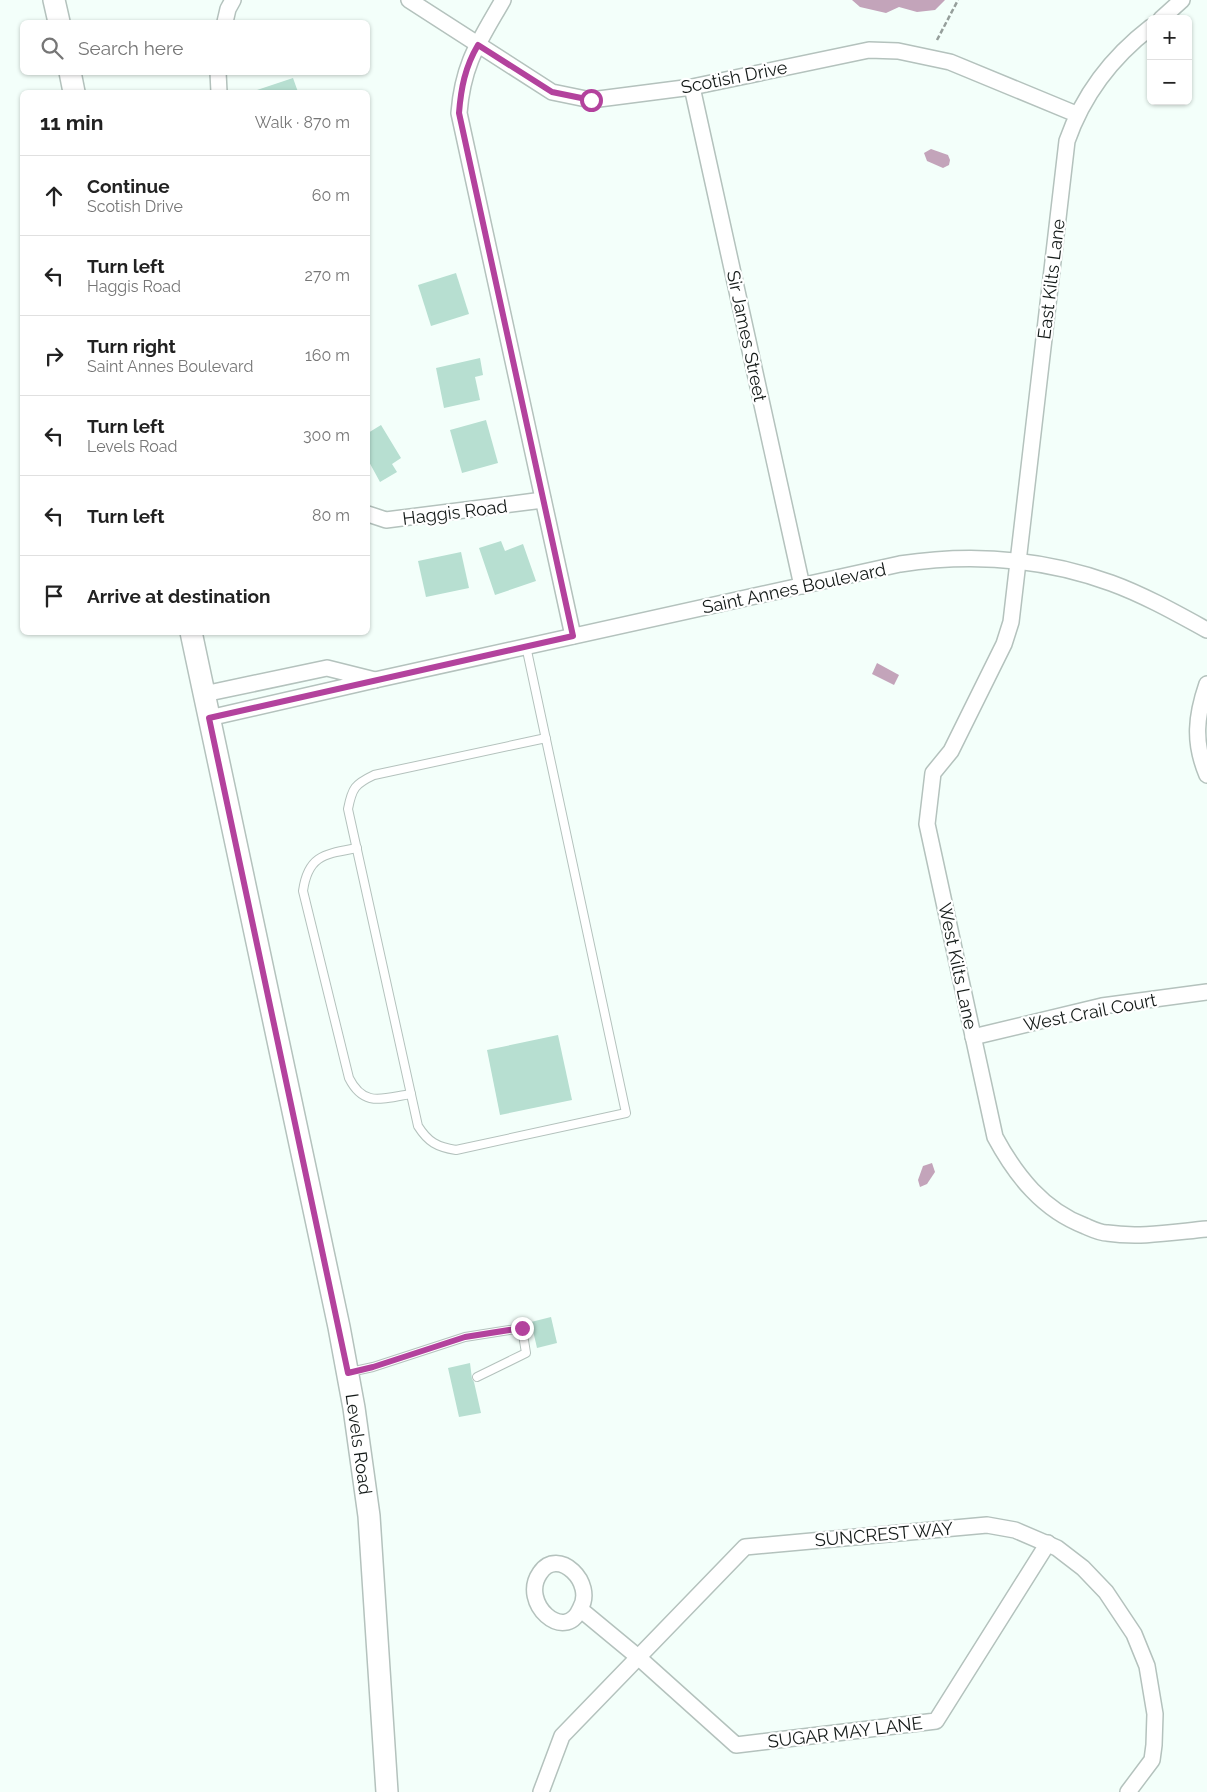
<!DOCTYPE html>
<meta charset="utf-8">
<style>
:root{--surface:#fff;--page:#f2f2f2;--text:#222;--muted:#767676;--line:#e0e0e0}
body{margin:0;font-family:Raleway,sans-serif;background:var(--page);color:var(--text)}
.controls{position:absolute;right:15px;top:15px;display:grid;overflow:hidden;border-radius:8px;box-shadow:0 1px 4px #0004}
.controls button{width:45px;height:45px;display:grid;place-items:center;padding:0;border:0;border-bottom:1px solid var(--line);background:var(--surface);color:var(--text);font:25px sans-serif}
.stop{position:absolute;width:15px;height:15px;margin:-11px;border:4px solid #b3429d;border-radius:50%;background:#fff}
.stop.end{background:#b3429d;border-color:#fff;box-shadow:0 1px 5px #0008}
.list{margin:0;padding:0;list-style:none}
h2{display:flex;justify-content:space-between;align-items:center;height:65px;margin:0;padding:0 20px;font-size:21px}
h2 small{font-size:16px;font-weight:400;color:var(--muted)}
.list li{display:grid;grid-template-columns:32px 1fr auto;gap:15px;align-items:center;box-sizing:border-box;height:80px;padding:0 20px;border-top:1px solid var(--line)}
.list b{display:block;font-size:19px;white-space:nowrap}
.list p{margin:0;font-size:16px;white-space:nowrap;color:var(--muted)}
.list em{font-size:16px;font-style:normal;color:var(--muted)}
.icon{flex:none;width:28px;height:28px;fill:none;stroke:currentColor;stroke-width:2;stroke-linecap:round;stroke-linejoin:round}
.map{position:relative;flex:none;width:1207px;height:1792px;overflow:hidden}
.search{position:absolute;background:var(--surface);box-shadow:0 1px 4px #0004;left:20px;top:20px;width:350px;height:55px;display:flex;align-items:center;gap:12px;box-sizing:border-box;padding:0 18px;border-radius:8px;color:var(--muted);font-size:19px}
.panel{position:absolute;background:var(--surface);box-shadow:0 1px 4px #0004;left:20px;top:90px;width:350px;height:545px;border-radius:8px}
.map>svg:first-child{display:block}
.water{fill:#c3a4ba}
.building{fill:#b7dfd1}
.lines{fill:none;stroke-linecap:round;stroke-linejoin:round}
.lane-casing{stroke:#b4c2bd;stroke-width:10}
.street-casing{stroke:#b4c2bd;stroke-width:18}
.secondary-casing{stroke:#b4c2bd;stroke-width:24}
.path{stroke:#969f9b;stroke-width:2.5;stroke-dasharray:5 2.5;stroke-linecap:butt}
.lane{stroke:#fff;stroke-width:8}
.street{stroke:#fff;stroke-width:15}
.secondary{stroke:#fff;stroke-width:21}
.route{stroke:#b3429d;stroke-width:6}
.labels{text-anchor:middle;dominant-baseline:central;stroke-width:4.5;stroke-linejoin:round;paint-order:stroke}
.street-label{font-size:18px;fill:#151b19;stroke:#fff}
</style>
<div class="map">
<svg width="1207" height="1792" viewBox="0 0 1207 1792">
<rect width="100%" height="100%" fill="#f3fffa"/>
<g class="water">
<path d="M852,0H945L935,10L917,12L899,7L886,13L860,7Z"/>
<path d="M931,149L948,155L950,160L949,165L943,168L927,161L924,153Z"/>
<path d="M877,663L899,675L894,685L872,674Z"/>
<path d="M932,1163L935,1172L927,1184L920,1187L918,1180L923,1166Z"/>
</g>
<g class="building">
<path d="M293,78L298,92H258L257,90Z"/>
<path d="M456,273L469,314L431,326L418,285Z"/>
<path d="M480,358L483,375L475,377L480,400L444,408L436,368Z"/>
<path d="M486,420L498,463L462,473L450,430Z"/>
<path d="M381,425L401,458L392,464L397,472L380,482L368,460V433Z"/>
<path d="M501,541L505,551L523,544L536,581L495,595L479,548Z"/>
<path d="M461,552L469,588L426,597L418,561Z"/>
<path d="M558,1035L572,1100L500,1115L487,1050Z"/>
<path d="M551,1317L557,1343L537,1348L531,1322Z"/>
<path d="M470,1363L472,1379L474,1382L481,1413L459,1417L448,1368Z"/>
</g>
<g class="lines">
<defs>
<g id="lane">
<path d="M526,646L626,1113L456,1150C437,1147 428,1142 418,1126L348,809C352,788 355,784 374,775L546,738"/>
<path d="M357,848C325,854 308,855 303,891L349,1078C364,1108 383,1098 411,1094"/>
<path d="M350,1372L373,1367L465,1337L522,1328L526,1353L477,1377"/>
</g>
<g id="street">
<path d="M409,0L552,92L591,100L692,87L869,50L898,51L950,62L1076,114"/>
<path d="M503,0C479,42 463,63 459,113L573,636"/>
<path d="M1161,19L1182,0"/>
<path d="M225,22L228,9L233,0"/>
<path d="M1151,27C1112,57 1083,95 1067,141L1011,622L1004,644L951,751L933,773L927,824L995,1137C1016,1176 1043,1210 1085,1226C1092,1229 1100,1233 1107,1233C1140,1238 1174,1232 1207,1229"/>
<path d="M218,72L219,92"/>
<path d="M692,87L802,586"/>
<path d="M368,514L386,520L543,500"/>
<path d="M375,680L900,564C972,553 1042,558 1111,583C1144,595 1176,613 1207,630"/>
<path d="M1207,684C1196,716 1193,742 1207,775"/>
<path d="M204,694L327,668L375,680L209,718"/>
<path d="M973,1037L1102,1006L1207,992"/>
<path d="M580,1609C596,1583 558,1546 540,1573C519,1603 565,1644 580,1609L638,1657L736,1745L936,1721L1048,1543"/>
<path d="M541,1792L562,1736L745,1547L987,1525L1015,1530L1057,1548L1083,1568L1106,1592L1134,1634L1147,1666L1155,1714L1154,1745L1152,1760L1128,1792"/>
</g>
<g id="secondary">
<path d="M54,0L59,22"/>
<path d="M70,72L74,92"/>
<path d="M191,632L339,1327L354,1408L369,1516L387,1792"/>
</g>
</defs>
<use href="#lane" class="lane-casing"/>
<use href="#street" class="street-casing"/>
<use href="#secondary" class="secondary-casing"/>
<path class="path" d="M937,40L958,0"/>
<use href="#lane" class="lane"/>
<use href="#street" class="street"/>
<use href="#secondary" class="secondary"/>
</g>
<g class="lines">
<path class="route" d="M522,1328L465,1337L373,1367L348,1373L209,718L573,636L459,113C461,88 465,67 478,45L552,92L591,100"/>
</g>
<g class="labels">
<g class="street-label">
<text transform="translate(734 77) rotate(-11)">Scotish Drive</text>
<text transform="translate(1051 279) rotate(-83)">East Kilts Lane</text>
<text transform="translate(747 336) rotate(78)">Sir James Street</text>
<text transform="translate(455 512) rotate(-7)">Haggis Road</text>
<text transform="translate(794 588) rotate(-12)">Saint Annes Boulevard</text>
<text transform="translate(958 966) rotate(78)">West Kilts Lane</text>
<text transform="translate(1090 1012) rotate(-11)">West Crail Court</text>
<text transform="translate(359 1444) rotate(82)">Levels Road</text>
<text transform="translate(884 1534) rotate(-5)">SUNCREST WAY</text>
<text transform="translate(845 1732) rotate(-7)">SUGAR MAY LANE</text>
</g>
</g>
</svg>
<div class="controls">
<button>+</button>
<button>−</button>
</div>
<div class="stop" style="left:591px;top:100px"></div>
<div class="stop end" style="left:522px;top:1328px"></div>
<div class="search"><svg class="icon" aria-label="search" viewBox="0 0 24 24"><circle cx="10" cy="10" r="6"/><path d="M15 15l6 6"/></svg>Search here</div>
<section class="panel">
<h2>11 min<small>Walk · 870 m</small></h2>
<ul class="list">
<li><svg class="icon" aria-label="ahead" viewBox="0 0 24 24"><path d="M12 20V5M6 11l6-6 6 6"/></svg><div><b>Continue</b><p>Scotish Drive</p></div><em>60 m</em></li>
<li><svg class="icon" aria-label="left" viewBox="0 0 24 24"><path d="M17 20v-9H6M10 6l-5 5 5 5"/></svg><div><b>Turn left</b><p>Haggis Road</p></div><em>270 m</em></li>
<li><svg class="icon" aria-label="right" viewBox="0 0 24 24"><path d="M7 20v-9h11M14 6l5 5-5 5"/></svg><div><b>Turn right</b><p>Saint Annes Boulevard</p></div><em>160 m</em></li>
<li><svg class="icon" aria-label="left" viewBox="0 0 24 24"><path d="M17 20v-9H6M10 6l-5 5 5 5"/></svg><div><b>Turn left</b><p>Levels Road</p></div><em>300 m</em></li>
<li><svg class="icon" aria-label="left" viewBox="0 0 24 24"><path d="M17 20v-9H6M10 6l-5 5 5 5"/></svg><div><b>Turn left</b></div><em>80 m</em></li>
<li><svg class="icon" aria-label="arrive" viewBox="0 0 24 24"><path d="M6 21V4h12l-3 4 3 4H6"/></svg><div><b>Arrive at destination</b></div></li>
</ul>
</section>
</div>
